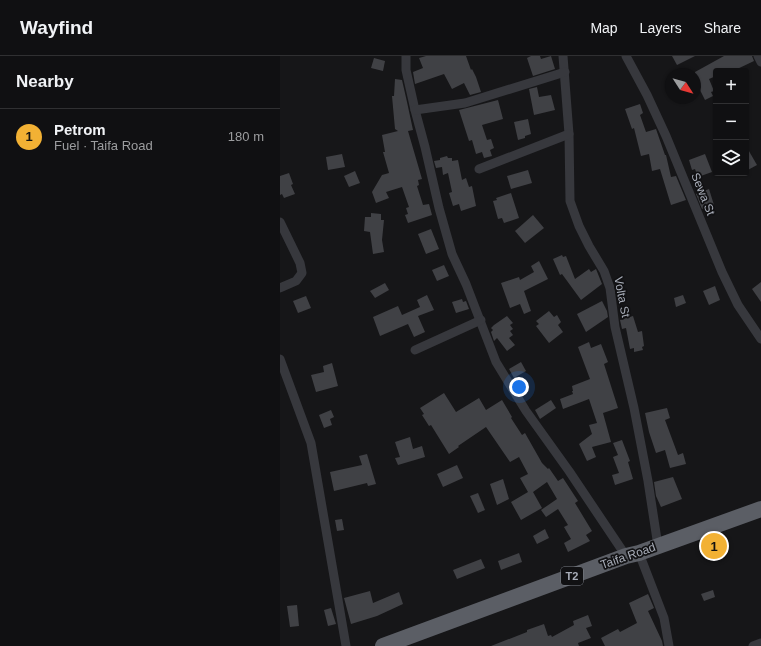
<!DOCTYPE html>
<meta charset="utf-8">
<style>
:root{--surface:#101012;--page:#19191b;--text:#f1f3f6;--muted:#9c9d9f;--line:#303032;--accent:#f2b134}
body{margin:0;font-family:Arial,sans-serif;background:var(--page);color:var(--text)}
.controls{position:absolute;right:12px;top:12px;display:grid;overflow:hidden;border-radius:4px;box-shadow:0 1px 3px #0004}
.controls button{width:36px;height:36px;display:grid;place-items:center;padding:0;border:0;border-bottom:1px solid var(--line);background:var(--surface);color:var(--text);font:20px sans-serif}
.compass{position:absolute;left:385px;top:12px;width:36px;height:36px;border-radius:50%;background:var(--surface);box-shadow:0 1px 3px #0004;rotate:126deg}
.you{position:absolute;left:239px;top:331px;width:14px;height:14px;margin:-10px;border:3px solid #fff;border-radius:50%;background:#1a73e8;box-shadow:0 0 0 6px #1a73e833}
.badge{display:grid;place-items:center;width:26px;height:26px;border-radius:50%;background:var(--accent);color:#111;font-size:13px;font-weight:700}
.pin{position:absolute;translate:-50% -50%;border:2px solid #fff;box-shadow:0 1px 4px #0006}
.list{margin:0;padding:0;list-style:none}
h2{display:flex;justify-content:space-between;align-items:center;height:52px;margin:0;padding:0 16px;font-size:17px}
h2 small{font-size:13px;font-weight:400;color:var(--muted)}
.list li{display:grid;grid-template-columns:26px 1fr auto;gap:12px;align-items:center;box-sizing:border-box;height:56px;padding:0 16px;border-top:1px solid var(--line)}
.list b{display:block;font-size:15px;white-space:nowrap}
.list p{margin:0;font-size:13px;white-space:nowrap;color:var(--muted)}
.list em{font-size:13px;font-style:normal;color:var(--muted)}
.icon{flex:none;width:22px;height:22px;fill:none;stroke:currentColor;stroke-width:2;stroke-linecap:round;stroke-linejoin:round}
.map{position:relative;flex:none;width:481px;height:590px;overflow:hidden}
header{display:flex;align-items:center;gap:24px;box-sizing:border-box;height:56px;padding:0 20px;background:var(--surface);border-bottom:1px solid var(--line)}
header strong{font-size:19px}
nav{display:flex;gap:22px;margin-inline-start:auto;font-size:14px}
main{display:flex}
aside{flex:1;background:var(--surface)}
.map>svg:first-child{display:block}
.building{fill:#404145}
.lines{fill:none;stroke-linecap:round;stroke-linejoin:round}
.minor{stroke:#37383d;stroke-width:9}
.trunk{stroke:#5b5e65;stroke-width:16}
.labels{text-anchor:middle;dominant-baseline:central;stroke-width:3.5;stroke-linejoin:round;paint-order:stroke}
.shield{fill:#111113;stroke:#7b7e86;stroke-width:1}
.shield-label{font-size:11px;font-weight:bold;fill:#a8adb8}
.street-label{font-size:12px;fill:#a8adb8;stroke:#111113}
</style>
<header>
<strong>Wayfind</strong>
<nav><a>Map</a><a>Layers</a><a>Share</a></nav>
</header>
<main>
<aside>
<h2>Nearby<small></small></h2>
<ul class="list">
<li><span class="badge">1</span><div><b>Petrom</b><p>Fuel · Taifa Road</p></div><em>180 m</em></li>
</ul>
</aside>
<div class="map">
<svg width="481" height="590" viewBox="0 0 481 590">
<rect width="100%" height="100%" fill="#161618"/>
<g class="building">
<path d="M146,0H186L191,14L192,13L196,21L201,36L190,39L184,27L172,33L164,18L135,28L133,16L143,12L139,2Z"/>
<path d="M251,0H260L261,3L271,0L275,13L253,20L247,2Z"/>
<path d="M392,0H415L397,9Z"/>
<path d="M444,0H472L474,5L453,15H436V20L429,23L434,35L431,36L433,40L425,44L415,24V16Z"/>
<path d="M94,2L105,5L103,15L91,12Z"/>
<path d="M115,23L122,24L127,46L133,74L128,75L142,123L138,124L139,129L137,130L143,149L149,148L152,159L128,167L125,159L128,158L126,152L129,151L122,131L106,136L109,142L96,147L92,136L102,119L109,117L103,96H105L102,79L118,75L115,73L112,40H114Z"/>
<path d="M257,31L259,41L271,39L275,54L254,59L249,33Z"/>
<path d="M218,44L223,63L202,69L207,84L211,83L214,92L210,94L212,100L204,102L202,96L196,98L192,84L189,85L179,54Z"/>
<path d="M360,48L363,57L360,59L366,76L376,73L385,99H386L391,121L396,120L406,144L391,149L380,113L372,115L369,98L361,100L354,72L352,73L345,53Z"/>
<path d="M248,63L251,78L245,80V82L238,84L234,66Z"/>
<path d="M466,90L477,109L466,115Z"/>
<path d="M62,98L65,111L48,114L46,101Z"/>
<path d="M425,98L432,116L418,121L415,113L412,114L409,104Z"/>
<path d="M167,100L168,102H172V105L178,104L182,124L186,122L189,131L192,130L196,150L181,155L179,148L173,150L169,137L172,136L168,117L163,119L162,111L156,112L154,105L160,104V102Z"/>
<path d="M248,114L252,127L231,133L227,120Z"/>
<path d="M75,115L80,127L69,131L64,120Z"/>
<path d="M9,117L13,128L11,129L15,138L4,142L2,138L0,139V120Z"/>
<path d="M429,133L434,149L422,153L416,138Z"/>
<path d="M231,137L239,162L224,167L222,162L218,163L213,145L217,144L216,142Z"/>
<path d="M91,157L101,158V164H104L102,184L104,196L93,198L90,176L84,175L85,161H91Z"/>
<path d="M253,159L264,172L245,187L235,175Z"/>
<path d="M151,173L159,193L146,198L138,178Z"/>
<path d="M282,199L283,201L286,200L295,223L309,213L311,216L316,213L322,228L301,244L282,218L280,219L273,203Z"/>
<path d="M259,205L268,223L244,235L251,255L244,258L240,248L230,252L221,227L239,221L240,224L254,216L251,210Z"/>
<path d="M164,209L169,220L157,225L152,214Z"/>
<path d="M481,226V246L472,233Z"/>
<path d="M105,227L109,234L95,242L90,235Z"/>
<path d="M435,230L440,244L429,249L423,235Z"/>
<path d="M147,239L154,254L138,260L145,276L134,281L128,268L100,280L93,261L118,250L122,259L140,251L137,244Z"/>
<path d="M403,239L406,247L396,251L394,242Z"/>
<path d="M26,240L31,252L18,257L13,245Z"/>
<path d="M182,243L183,246L186,245L189,253L176,257L172,246Z"/>
<path d="M322,245L327,255L328,261L306,276L297,258Z"/>
<path d="M269,255L274,261L277,259L281,266L278,269L283,276L269,287L256,270L259,268L256,265Z"/>
<path d="M227,260L233,267L230,269L233,273L230,275L233,279L229,282L235,289L227,295L217,282L214,285L211,276L213,274L211,272L214,269Z"/>
<path d="M353,260L358,276L362,275L364,290L362,291L363,294L354,296V292L350,293L346,272L342,273L340,264Z"/>
<path d="M309,286L311,292L321,288L328,306L324,308L338,352L323,357L331,386L312,391L316,401L307,405L299,388L312,378L309,369L317,367L309,343L283,353L280,343L293,338L292,335H293L292,330L310,323L298,291Z"/>
<path d="M241,306L246,315L234,322L229,313Z"/>
<path d="M52,307L58,330L36,336L31,319L44,316L43,310Z"/>
<path d="M164,337L176,356L199,342L206,354L222,344L232,361L231,362L242,379L245,377L262,407L268,413L269,412L278,425L283,422L298,445L295,447L312,475L306,479L310,485L288,496L284,487L291,483L284,471L288,469L278,453L266,461L261,454L277,443L267,426L253,436L262,452L241,464L231,446L248,436L240,422L248,418L239,401L230,406L206,371L178,390L179,391L169,398L151,369L149,370L142,359L144,358L140,352Z"/>
<path d="M271,344L276,352L260,363L255,354Z"/>
<path d="M387,352L390,362L385,364L398,399L403,397L406,408L390,412L385,394L376,397L369,376L365,357Z"/>
<path d="M51,354L54,361L50,363L52,369L44,372L39,359Z"/>
<path d="M130,381L133,393L142,390L145,401L118,409L115,402L120,401L115,386Z"/>
<path d="M342,384L350,405L348,406L353,423L335,429L332,419L339,417L333,401L338,399L333,387Z"/>
<path d="M87,398L96,428L88,430L87,427L54,435L50,416L82,409L79,400Z"/>
<path d="M177,409L183,422L163,431L157,418Z"/>
<path d="M393,421L402,443L381,451L376,440L374,426Z"/>
<path d="M223,423L229,443L217,449L210,428Z"/>
<path d="M198,437L205,454L198,457L190,440Z"/>
<path d="M62,463L64,474L57,475L55,464Z"/>
<path d="M265,473L269,482L257,488L253,480Z"/>
<path d="M239,497L242,506L221,514L218,505Z"/>
<path d="M201,503L205,512L177,523L173,514Z"/>
<path d="M433,534L435,541L424,545L421,538Z"/>
<path d="M90,535L93,547L119,536L123,548L97,560L71,568L64,542Z"/>
<path d="M368,538L374,552L368,555L382,585L383,590H325L321,582L338,573L340,576L357,567L349,547Z"/>
<path d="M17,549L19,570L10,571L7,550Z"/>
<path d="M51,552L56,568L48,570L44,554Z"/>
<path d="M308,559L312,570L306,572L311,582L298,587L299,590H211L247,576V574L264,568L268,580L271,579L272,581L294,569L293,565Z"/>
</g>
<g class="lines">
<g class="minor">
<path d="M126,0V14L135,54L145,91L159,152L172,198L186,228L216,306L246,355L289,415L346,500"/>
<path d="M283,0L289,78L290,145L299,170L309,190L324,215L330,232L335,271L354,352L368,425L378,490"/>
<path d="M346,0L367,39L386,80L442,216L458,249L481,283"/>
<path d="M478,0L481,6"/>
<path d="M135,54L185,47L285,16"/>
<path d="M199,113L289,78"/>
<path d="M0,166L20,207L22,217L16,225L0,232"/>
<path d="M135,294L201,264"/>
<path d="M0,303L31,387L66,590"/>
<path d="M359,497L384,562L389,590"/>
<path d="M473,590L481,587"/>
</g>
<path class="trunk" d="M103,590L346,500L359,497L481,453"/>
</g>
<g class="labels">
<rect class="shield" x="281" y="511" width="22" height="18" rx="3"/>
<g class="shield-label">
<text x="292" y="520">T2</text>
</g>
<g class="street-label">
<text transform="translate(423 138) rotate(68)">Sewa St</text>
<text transform="translate(342 241) rotate(79)">Volta St</text>
<text transform="translate(348 500) rotate(-19)">Taifa Road</text>
</g>
</g>
</svg>
<div class="controls">
<button>+</button>
<button>−</button>
<button><svg class="icon" aria-label="layers" viewBox="0 0 24 24"><path d="M12 4l9 5-9 5-9-5zM3 14l9 5 9-5"/></svg></button>
</div>
<svg class="compass" viewBox="-18 -18 36 36"><path d="M0-13l5 13h-10z" fill="#e53935"/><path d="M0 13l5-13h-10z" fill="#9c9d9f"/></svg>
<div class="you"></div>
<div class="pin badge" style="left:434px;top:490px">1</div>
</div>
</main>
